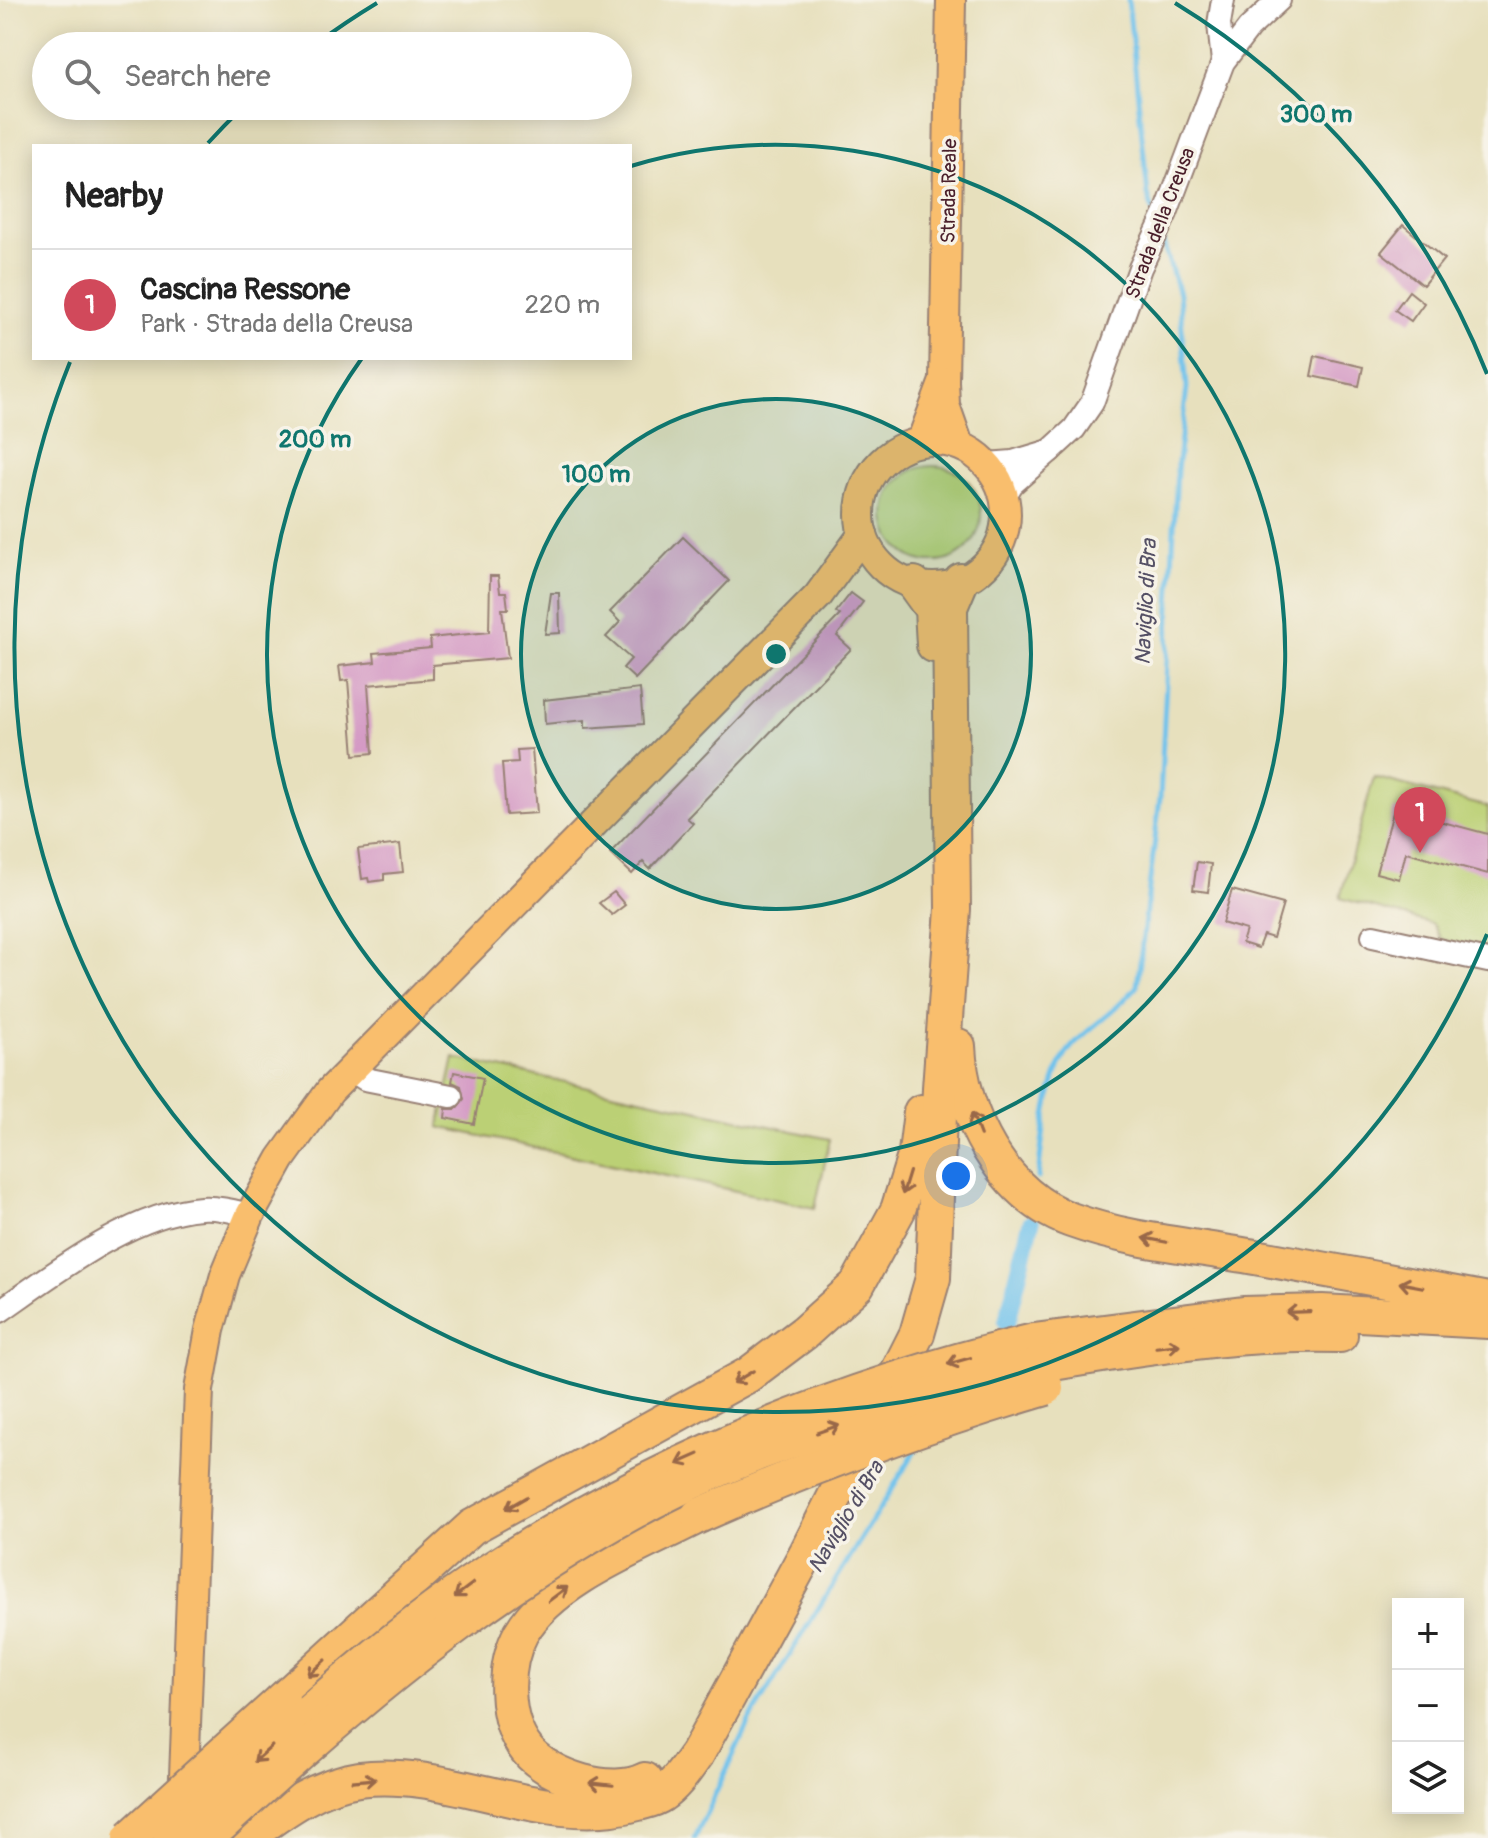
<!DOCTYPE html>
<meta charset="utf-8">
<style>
:root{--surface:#fff;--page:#f2f2f2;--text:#222;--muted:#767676;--line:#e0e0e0;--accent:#d1495b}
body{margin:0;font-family:Pangolin,sans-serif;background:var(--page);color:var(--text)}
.controls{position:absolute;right:24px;bottom:24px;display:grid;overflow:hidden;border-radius:0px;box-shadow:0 4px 20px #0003}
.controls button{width:72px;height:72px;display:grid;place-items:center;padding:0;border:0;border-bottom:2px solid var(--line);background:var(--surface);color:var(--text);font:40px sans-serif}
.you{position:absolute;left:956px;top:1176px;width:28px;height:28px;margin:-20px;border:6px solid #fff;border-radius:50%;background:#1a73e8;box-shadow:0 0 0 12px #1a73e833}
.badge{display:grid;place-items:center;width:52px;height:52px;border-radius:50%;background:var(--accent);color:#fff;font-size:26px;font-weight:700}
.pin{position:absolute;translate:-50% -66px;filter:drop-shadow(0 2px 4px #0008)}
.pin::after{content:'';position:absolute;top:42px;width:28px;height:24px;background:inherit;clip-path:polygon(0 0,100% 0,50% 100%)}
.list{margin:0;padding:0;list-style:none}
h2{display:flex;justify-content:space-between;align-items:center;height:104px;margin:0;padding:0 32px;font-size:34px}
h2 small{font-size:26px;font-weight:400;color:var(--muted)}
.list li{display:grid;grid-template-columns:52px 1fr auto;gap:24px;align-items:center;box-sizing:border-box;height:112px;padding:0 32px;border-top:2px solid var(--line)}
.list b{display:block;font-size:30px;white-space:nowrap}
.list p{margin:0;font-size:26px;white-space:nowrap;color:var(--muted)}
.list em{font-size:26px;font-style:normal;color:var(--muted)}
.icon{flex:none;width:44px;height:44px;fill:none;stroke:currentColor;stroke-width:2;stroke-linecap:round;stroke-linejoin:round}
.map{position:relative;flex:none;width:1488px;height:1838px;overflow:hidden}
.search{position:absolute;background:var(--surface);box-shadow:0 4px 20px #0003;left:32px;top:32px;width:600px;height:88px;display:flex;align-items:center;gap:20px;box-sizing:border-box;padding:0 28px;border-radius:44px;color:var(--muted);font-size:30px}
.panel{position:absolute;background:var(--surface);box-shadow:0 4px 20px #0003;left:32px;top:144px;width:600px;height:216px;border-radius:0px}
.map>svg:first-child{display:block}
.green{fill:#bbd074;stroke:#827850;stroke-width:2}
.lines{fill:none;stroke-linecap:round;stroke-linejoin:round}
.stream{stroke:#70c2ec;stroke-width:5}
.canal{stroke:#70c2ec;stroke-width:18}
.building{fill:#d49ac4}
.minor-casing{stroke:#988074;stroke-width:26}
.major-casing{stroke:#988074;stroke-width:32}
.highway-casing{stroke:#988074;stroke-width:38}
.minor{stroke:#fff;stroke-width:22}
.major{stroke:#f9be6d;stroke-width:28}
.highway{stroke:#f9be6d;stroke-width:34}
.highway-bridge-casing{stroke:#988074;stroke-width:38;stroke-linecap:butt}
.highway-bridge{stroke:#f9be6d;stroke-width:34}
.oneway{stroke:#996749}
.ring{fill:none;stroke:#0f766e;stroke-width:4}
.labels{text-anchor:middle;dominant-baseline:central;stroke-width:7;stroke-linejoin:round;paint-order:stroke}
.street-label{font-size:20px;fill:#4a1f2b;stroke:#f7f3e8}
.water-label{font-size:22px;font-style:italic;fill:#555065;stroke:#f7f3e8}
.centre{fill:#0f766e;stroke:#f7f3e8;stroke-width:4}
.ring-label{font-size:24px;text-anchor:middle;font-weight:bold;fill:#0f766e;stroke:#f7f3e8;stroke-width:7;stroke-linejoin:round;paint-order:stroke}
</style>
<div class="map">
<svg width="1488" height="1838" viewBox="0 0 1488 1838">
<rect width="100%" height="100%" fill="#f7f3e8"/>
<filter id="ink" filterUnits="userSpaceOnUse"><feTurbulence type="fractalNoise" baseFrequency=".0125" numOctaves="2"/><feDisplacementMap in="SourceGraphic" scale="16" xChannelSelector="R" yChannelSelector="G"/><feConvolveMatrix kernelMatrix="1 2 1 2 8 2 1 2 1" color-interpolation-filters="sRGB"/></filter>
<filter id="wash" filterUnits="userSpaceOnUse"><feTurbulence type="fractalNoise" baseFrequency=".006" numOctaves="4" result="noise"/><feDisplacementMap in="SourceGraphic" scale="32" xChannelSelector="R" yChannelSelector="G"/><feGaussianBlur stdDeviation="1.8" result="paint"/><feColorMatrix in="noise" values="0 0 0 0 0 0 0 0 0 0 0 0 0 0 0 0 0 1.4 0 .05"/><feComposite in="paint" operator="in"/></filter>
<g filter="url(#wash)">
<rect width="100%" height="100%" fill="#e7e0bd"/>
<g class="green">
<circle cx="933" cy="514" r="48"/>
<path d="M1374,777L1488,807V952L1441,939L1433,924L1340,898Z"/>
<path d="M454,1058L830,1139L815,1208L439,1127Z"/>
</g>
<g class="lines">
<g class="stream">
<path d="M1128,0L1148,195L1155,218"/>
<path d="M1038,1178C1042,1142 1047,1080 1069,1050C1085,1029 1117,1012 1137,986L1160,798L1177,470L1187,387L1179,294L1162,239"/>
<path d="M996,1338L1007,1322"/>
<path d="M695,1838L749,1721L920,1443"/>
</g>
<path class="canal" d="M1007,1322L1031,1223"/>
</g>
<g id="blocks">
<g class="building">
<path d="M1403,225L1444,259L1423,285L1381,252Z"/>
<path d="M1409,291L1424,303L1411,321L1395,310Z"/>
<path d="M1315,356L1363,367L1359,386L1311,376Z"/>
<path d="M683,537L729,581L635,679L623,668L631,659L606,637L620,622L610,612Z"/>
<path d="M490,576H498L500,592H506L508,609H502L508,658L433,665V679L368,685L373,753L354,755L348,680L341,681L339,666L375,662L374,653L431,648L430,638L489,632Z"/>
<path d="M551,593H559L560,633L545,634Z"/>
<path d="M851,593L863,602L837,636L851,649L687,818L693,823L650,869L643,862L632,874L610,853L840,615L836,612Z"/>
<path d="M640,689L643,724L585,728V720L545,724L544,700Z"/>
<path d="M532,749L537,813L506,815L502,763L518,762L517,750Z"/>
<path d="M1394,809L1488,834V874L1406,852L1399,879L1376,873Z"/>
<path d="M400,844L403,872L384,874V880L369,882L368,878L362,879L358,849Z"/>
<path d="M1197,862L1211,864L1208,892L1193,890Z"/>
<path d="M1232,890L1283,904L1273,938L1263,935L1258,948L1242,943L1246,930L1222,923Z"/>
<path d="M614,892L625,905L612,915L599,903Z"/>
<path d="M454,1072L483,1078L474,1124L445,1118L446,1109H456L464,1099L461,1086L452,1082Z"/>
</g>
</g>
</g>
<g filter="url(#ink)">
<use href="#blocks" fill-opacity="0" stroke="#988074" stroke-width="2"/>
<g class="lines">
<defs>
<g id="minor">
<path d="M1223,62L1219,24L1223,0"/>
<path d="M1050,451L1074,429L1092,403L1140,268L1166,213L1223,62L1249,28L1279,0"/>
<path d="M987,464L1013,462L1050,451L1012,484L1004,497"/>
<path d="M1373,936L1488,961"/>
<path d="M350,1069L365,1079L451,1096"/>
<path d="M0,1311C56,1272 132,1213 201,1208C218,1207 233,1211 250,1215"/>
</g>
<g id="major">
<path d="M944,381L951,0"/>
<circle cx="933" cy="514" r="73"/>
<path d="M921,442L944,381L945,405L959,445"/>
<path d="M183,1802L199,1390L210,1330L225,1275L250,1215L281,1159L330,1091L818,596L863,534"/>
</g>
<g id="highway">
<path d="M914,584L932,609L934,645"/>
<path d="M958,1046C961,1115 1002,1195 1071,1220C1129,1241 1194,1246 1255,1257C1333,1271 1410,1285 1488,1300"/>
<path d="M1034,1341L1243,1314L1322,1312L1488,1321"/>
<path d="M1041,1365C1139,1348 1241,1332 1340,1335"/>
<path d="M282,1700L472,1527L748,1375L805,1332L857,1285L898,1210L916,1153L921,1112"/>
<path d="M645,1780C613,1797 549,1778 527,1750C503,1720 503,1666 521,1633C553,1578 643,1545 698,1516"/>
<path d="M246,1838C280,1813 316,1785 359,1779C454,1767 544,1829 638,1803C645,1801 654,1800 661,1795C676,1785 686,1769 697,1754L807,1552L917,1334L933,1278L940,1088L953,909L950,607L961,581"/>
</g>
</defs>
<use href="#minor" class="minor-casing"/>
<use href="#major" class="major-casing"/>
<use href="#highway" class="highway-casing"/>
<use href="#minor" class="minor"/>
<use href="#major" class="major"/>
<use href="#highway" class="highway"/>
<defs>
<g id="highway-bridge">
<path d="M698,1516C812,1466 927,1423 1046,1388"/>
<path d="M130,1838L282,1700"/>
<path d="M171,1838C276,1742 385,1636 506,1560C669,1457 846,1386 1034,1341"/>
<path d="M207,1838C367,1688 552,1533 759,1453C851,1417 946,1390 1041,1365"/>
</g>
</defs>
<use href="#highway-bridge" class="highway-bridge-casing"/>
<use href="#highway-bridge" class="highway-bridge"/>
</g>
<defs><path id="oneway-shaft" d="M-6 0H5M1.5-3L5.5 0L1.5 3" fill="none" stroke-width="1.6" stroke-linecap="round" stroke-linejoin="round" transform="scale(2)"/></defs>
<g class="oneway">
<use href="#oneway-shaft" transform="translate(976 1124) rotate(-111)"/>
<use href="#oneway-shaft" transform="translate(906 1183) rotate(107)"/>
<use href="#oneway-shaft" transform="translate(1155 1240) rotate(-169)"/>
<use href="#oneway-shaft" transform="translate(1411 1285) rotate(-169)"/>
<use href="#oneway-shaft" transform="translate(1298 1312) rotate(178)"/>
<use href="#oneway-shaft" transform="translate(1168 1346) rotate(-6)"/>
<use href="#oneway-shaft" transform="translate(959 1361) rotate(164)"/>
<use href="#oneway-shaft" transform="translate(743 1377) rotate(149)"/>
<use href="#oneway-shaft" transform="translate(828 1429) rotate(-19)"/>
<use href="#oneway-shaft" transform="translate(688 1459) rotate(156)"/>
<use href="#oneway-shaft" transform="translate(516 1503) rotate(150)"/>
<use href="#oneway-shaft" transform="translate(464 1590) rotate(143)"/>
<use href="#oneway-shaft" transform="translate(558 1594) rotate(-37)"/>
<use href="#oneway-shaft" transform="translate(316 1668) rotate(138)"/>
<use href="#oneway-shaft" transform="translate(263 1754) rotate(138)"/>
<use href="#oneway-shaft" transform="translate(364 1780) rotate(-5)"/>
<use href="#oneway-shaft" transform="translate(601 1784) rotate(-174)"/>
</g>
</g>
<circle cx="776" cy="654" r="255" fill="#0f766e" fill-opacity=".12"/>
<g class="ring">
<circle cx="776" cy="654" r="255"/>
<path d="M631 166A509 509 0 1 1 362 358"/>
<path d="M1487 934A764 764 0 1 1 70 362M208 143A764 764 0 0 1 241 109M316 44A764 764 0 0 1 377 3M1175 3A764 764 0 0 1 1487 374"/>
</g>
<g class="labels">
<g class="street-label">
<text transform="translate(949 191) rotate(-89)">Strada Reale</text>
<text transform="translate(1160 223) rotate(-69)">Strada della Creusa</text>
</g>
<g class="water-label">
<text transform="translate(1146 602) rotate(-87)">Naviglio di Bra</text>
<text transform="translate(846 1517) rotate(-59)">Naviglio di Bra</text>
</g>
</g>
<circle cx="776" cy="654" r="12" class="centre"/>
<g class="ring-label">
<text x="1316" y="122">300 m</text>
<text x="315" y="447">200 m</text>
<text x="596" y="482">100 m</text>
</g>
</svg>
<div class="controls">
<button>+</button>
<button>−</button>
<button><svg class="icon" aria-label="layers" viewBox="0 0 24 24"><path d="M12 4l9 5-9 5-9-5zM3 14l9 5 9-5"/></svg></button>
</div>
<div class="you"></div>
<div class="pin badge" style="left:1420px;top:853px">1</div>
<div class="search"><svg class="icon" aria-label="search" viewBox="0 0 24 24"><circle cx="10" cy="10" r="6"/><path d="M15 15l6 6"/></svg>Search here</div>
<section class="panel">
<h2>Nearby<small></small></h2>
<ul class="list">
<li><span class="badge">1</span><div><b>Cascina Ressone</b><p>Park · Strada della Creusa</p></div><em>220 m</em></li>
</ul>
</section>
</div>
